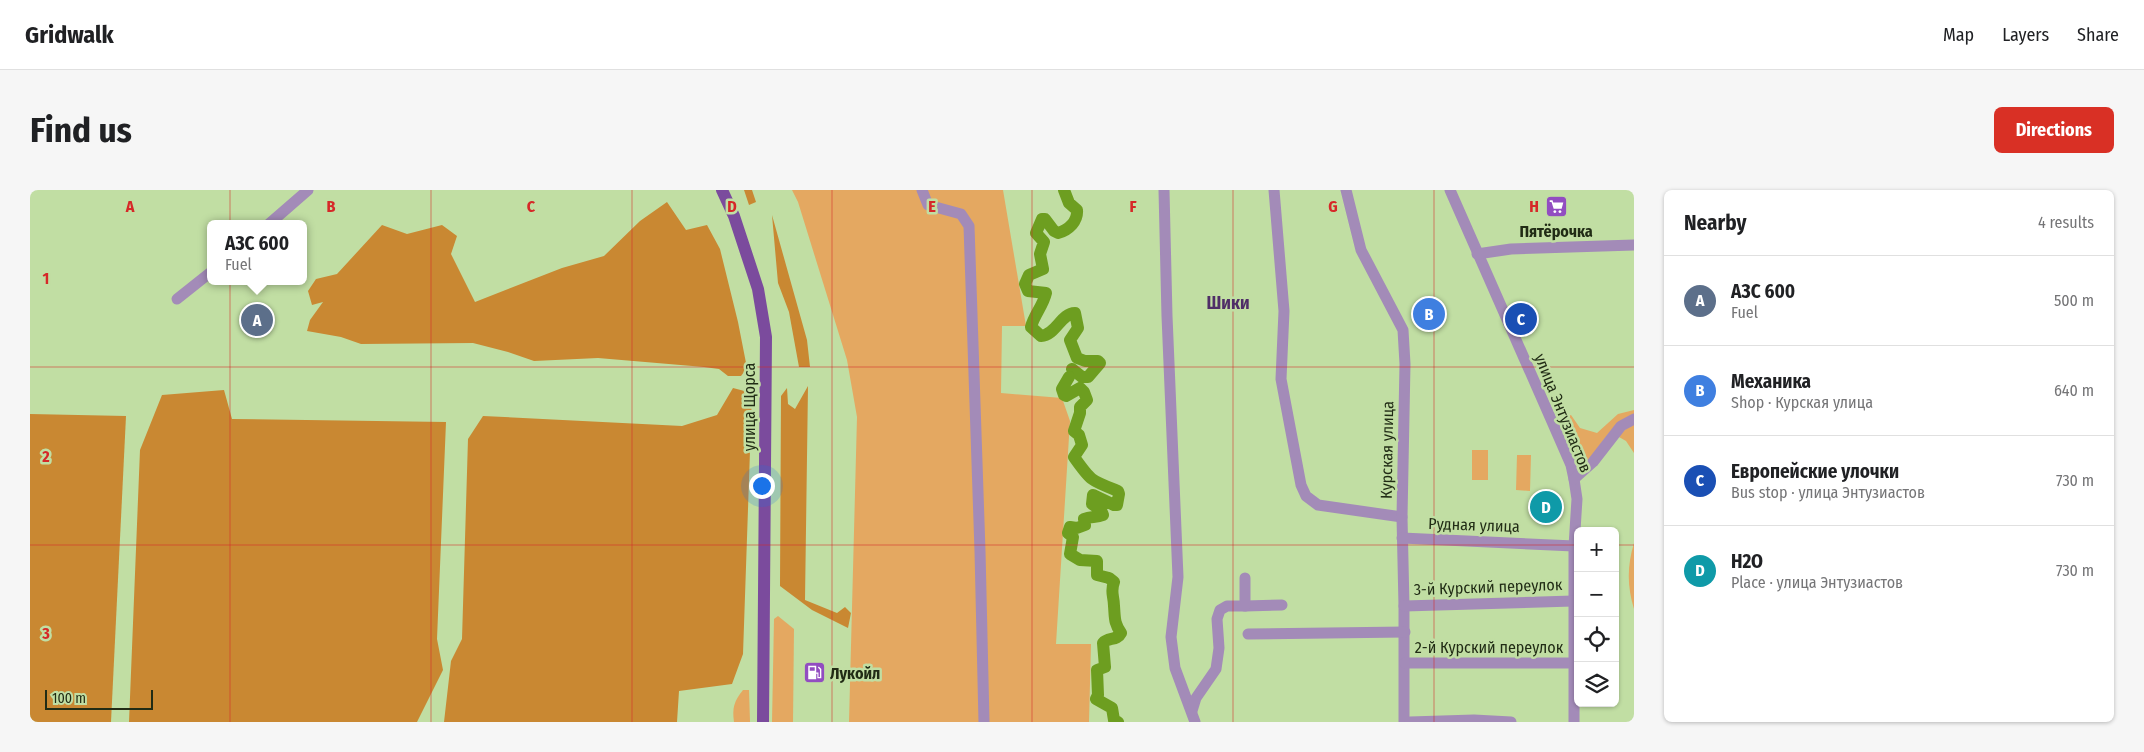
<!DOCTYPE html>
<meta charset="utf-8">
<style>
:root{--surface:#fff;--page:#f6f6f6;--text:#202124;--muted:#757577;--line:#e0e0e0;--accent:#d93025}
body{margin:0;font-family:"Fira Sans Condensed",sans-serif;background:var(--page);color:var(--text)}
.controls{position:absolute;right:15px;bottom:15px;display:grid;overflow:hidden;border-radius:8px;box-shadow:0 1px 4px #0004}
.controls button{width:45px;height:45px;display:grid;place-items:center;padding:0;border:0;border-bottom:1px solid var(--line);background:var(--surface);color:var(--text);font:25px sans-serif}
.scale{position:absolute;left:15px;bottom:12px;width:108px;box-sizing:border-box;padding-left:5px;border:2px solid #212c15;border-top:0;font-size:14px;line-height:18px;white-space:nowrap;color:#212c15;-webkit-text-stroke:4px #c1dea3;paint-order:stroke}
.you{position:absolute;left:731px;top:295px;width:18px;height:18px;margin:-12px;border:4px solid #fff;border-radius:50%;background:#1a73e8;box-shadow:0 0 0 8px #1a73e833}
.badge{display:grid;place-items:center;width:32px;height:32px;border-radius:50%;background:var(--accent);color:#fff;font-size:16px;font-weight:700}
.pin{position:absolute;translate:-50% -50%;border:2px solid #fff;box-shadow:0 1px 5px #0006}
.popup{position:absolute;left:177px;top:30px;width:100px;height:65px;box-sizing:border-box;display:grid;place-content:center;border-radius:8px;background:var(--surface);filter:drop-shadow(0 1px 4px #0005);font-size:16px;white-space:nowrap;color:var(--muted)}
.popup b{font-size:19px;color:var(--text)}
.popup::after{content:'';position:absolute;left:50%;top:100%;margin-left:-10px;border:10px solid transparent;border-top-color:var(--surface)}
.list{margin:0;padding:0;list-style:none}
h2{display:flex;justify-content:space-between;align-items:center;height:65px;margin:0;padding:0 20px;font-size:21px}
h2 small{font-size:16px;font-weight:400;color:var(--muted)}
.list li{display:grid;grid-template-columns:32px 1fr auto;gap:15px;align-items:center;box-sizing:border-box;height:90px;padding:0 20px;border-top:1px solid var(--line)}
.list b{display:block;font-size:19px;white-space:nowrap}
.list p{margin:0;font-size:16px;white-space:nowrap;color:var(--muted)}
.list em{font-size:16px;font-style:normal;color:var(--muted)}
.icon{flex:none;width:28px;height:28px;fill:none;stroke:currentColor;stroke-width:2;stroke-linecap:round;stroke-linejoin:round}
.map{position:relative;flex:none;width:1604px;height:532px;overflow:hidden;border-radius:8px}
header{display:flex;align-items:center;gap:30px;box-sizing:border-box;height:70px;padding:0 25px;background:var(--surface);border-bottom:1px solid var(--line)}
header strong{font-size:24px}
nav{display:flex;gap:28px;margin-inline-start:auto;font-size:18px}
.intro{display:flex;align-items:center;justify-content:space-between;box-sizing:border-box;height:120px;padding:0 30px}
h1{margin:0;font-size:35px}
.button{padding:12px 22px;border-radius:8px;background:var(--accent);color:#fff;font-size:18px;font-weight:700}
main{display:flex;gap:30px;padding:0 30px}
aside{flex:1;background:var(--surface);border-radius:8px;box-shadow:0 1px 4px #0004}
.map>svg:first-child{display:block}
.green{fill:#e4a861}
.forest{fill:#c98832}
.lines{fill:none;stroke-linecap:round;stroke-linejoin:round}
.river{stroke:#6d9e20;stroke-width:12}
.minor{stroke:#a38bb8;stroke-width:11}
.major{stroke:#7b4b9d;stroke-width:12}
.grid{fill:none;stroke:#d62828;stroke-width:1;stroke-opacity:0.55}
.labels{text-anchor:middle;dominant-baseline:central;stroke-width:5;stroke-linejoin:round;paint-order:stroke}
.poi-label{font-size:16px;font-weight:bold;fill:#212c15;stroke:#c1dea3}
.street-label{font-size:16px;fill:#212c15;stroke:#c1dea3}
.neighbourhood-label{font-size:18px;font-weight:bold;fill:#4f2e67;stroke:#c1dea3}
.grid-label{font-size:16px;text-anchor:middle;font-weight:bold;fill:#d62828;stroke:#c1dea3;stroke-width:5;stroke-linejoin:round;paint-order:stroke}
</style>
<header>
<strong>Gridwalk</strong>
<nav><a>Map</a><a>Layers</a><a>Share</a></nav>
</header>
<div class="intro"><h1>Find us</h1><a class="button">Directions</a></div>
<main>
<div class="map">
<svg width="1604" height="532" viewBox="0 0 1604 532">
<rect width="100%" height="100%" fill="#c1dea3"/>
<g class="green">
<path d="M762,0H973L996,136H972L971,203L1032,208L1040,231L1026,454H1061L1059,532H819L827,227L817,170L768,12Z"/>
<path d="M1604,220V224C1581,234 1574,251 1559,270L1555,271L1549,268L1534,233L1535,227L1541,225L1550,238L1567,243L1588,224Z"/>
<path d="M1604,232V263L1596,251L1589,247L1590,244Z"/>
<rect x="1442" y="260" width="16" height="30"/>
<path d="M1487,265H1501L1500,301L1486,300Z"/>
<path d="M1604,353V419C1597,396 1597,376 1604,353Z"/>
<path d="M748,426L764,439L763,532H742L744,429Z"/>
<path d="M713,500H719L720,532H704C702,518 704,511 713,500Z"/>
</g>
<g class="forest">
<path d="M714,0H722L726,12L719,15Z"/>
<path d="M637,12L656,40L677,35L690,59L708,132L717,178L711,186H698L689,179L674,177L568,168L504,171L478,162L443,153L331,154L311,147L277,141L280,130L293,112L282,115L278,101L286,89L307,84L352,35L377,44L412,35L427,46L421,64L445,112L532,78L574,66L610,31Z"/>
<path d="M742,25L777,150L780,177H769L759,122L748,93Z"/>
<path d="M778,196L775,410L807,423L815,417L821,423L818,438L782,420L750,396L751,206L757,198L758,214L765,219Z"/>
<path d="M703,198L722,203L713,464L702,494L649,501L647,532H414L421,471L432,449L438,249L453,226L652,236L687,225Z"/>
<path d="M194,200L202,229L416,232L407,449L413,480L387,532H99L110,260L132,205Z"/>
<path d="M0,224L96,226L81,532H0Z"/>
</g>
<g class="lines">
<g class="river">
<path d="M1034,0L1039,13L1047,20C1048,31 1039,40 1028,43L1024,41L1015,29H1012L1006,43L1014,52L1010,64L1013,79L999,85L995,94L998,101L1016,103C1013,116 1004,125 1001,137L1011,146C1026,145 1031,123 1045,123L1048,138L1040,150L1047,168L1055,171H1068L1070,173L1058,187H1052L1042,179"/>
<path d="M1039,187L1032,199L1034,205L1036,206L1050,198L1054,202L1057,210L1050,217V223L1044,241L1049,245L1052,255L1044,267C1061,291 1060,290 1088,301L1089,304L1087,315H1084L1063,305L1062,314L1071,320L1073,325C1066,328 1061,326 1054,329L1055,335L1047,338L1040,337L1038,343L1043,347L1040,364L1050,370L1067,371V385L1079,388L1084,392C1080,402 1084,406 1084,416C1085,428 1084,433 1091,443C1087,451 1078,447 1073,453L1075,477L1067,480L1068,505L1066,509L1082,518L1084,530L1088,532"/>
</g>
<g class="minor">
<path d="M892,0L898,15L931,24L939,36L950,361L954,532"/>
<path d="M1134,0L1137,126L1148,387L1141,447L1145,478L1165,532"/>
<path d="M1244,0L1254,121L1251,189L1271,295L1276,306L1288,315L1372,327"/>
<path d="M1316,0L1331,60L1373,140L1375,174L1372,327L1374,416V532"/>
<path d="M1420,0L1520,227L1541,275L1544,289L1547,309L1544,356V532"/>
<path d="M239,34L278,0"/>
<path d="M1447,64L1481,59L1604,55"/>
<path d="M147,109L181,82"/>
<path d="M1544,289L1563,272L1591,236L1604,229"/>
<path d="M1372,348L1544,356"/>
<path d="M1215,416L1252,415"/>
<path d="M1374,416L1543,411"/>
<path d="M1218,444L1375,442"/>
<path d="M1375,473H1544"/>
<path d="M1162,521L1166,508L1186,479L1189,458L1187,429L1190,420L1197,416H1215V388"/>
<path d="M1380,532L1444,530L1481,532"/>
</g>
<path class="major" d="M692,0L704,26L728,99L736,147L733,532"/>
</g>
<path class="grid" d="M200,0V532M401,0V532M602,0V532M802,0V532M1002,0V532M1203,0V532M1404,0V532M0,177H1604M0,355H1548M1585,355H1604"/>
<defs>
<symbol id="supermarket-square" viewBox="-11 -11 22 22"><rect x="-9" y="-9" width="18" height="18" rx="4" fill="#924dc1" stroke="#c1dea3"/><path d="M-6-5.5h2.5l.6 2H6L4.5 2H-2.5L-4.4-4H-6ZM-1.5 3.2a1.3 1.3 0 1 0 .1 0ZM3 3.2a1.3 1.3 0 1 0 .1 0Z" fill="#fff"/></symbol>
<symbol id="fuel-square" viewBox="-11 -11 22 22"><rect x="-9" y="-9" width="18" height="18" rx="4" fill="#924dc1" stroke="#c1dea3"/><path d="M-5.5-6h7V0h2V4h1.3V-2.5L3-4.5l.8-.8L6-3V5H2.5V1h-1V6h-7ZM-4.2-4.7v3.2H.2V-4.7Z" fill="#fff"/></symbol>
</defs>
<g fill-rule="evenodd">
<use href="#supermarket-square" x="1514" y="4" width="25" height="25"/>
<use href="#fuel-square" x="772" y="470" width="25" height="25"/>
</g>
<g class="labels">
<g class="poi-label">
<text x="1526" y="41">Пятёрочка</text>
<text x="800" y="483" text-anchor="start">Лукойл</text>
</g>
<g class="street-label">
<text transform="translate(719 217) rotate(-90)">улица Щорса</text>
<text transform="translate(1533 223) rotate(68)">улица Энтузиастов</text>
<text transform="translate(1357 260) rotate(-89)">Курская улица</text>
<text transform="translate(1444 335) rotate(2)">Рудная улица</text>
<text transform="translate(1458 397) rotate(-2)">3-й Курский переулок</text>
<text x="1459" y="457">2-й Курский переулок</text>
</g>
<g class="neighbourhood-label">
<text x="1198" y="113">Шики</text>
</g>
</g>
<g class="grid-label">
<text x="100" y="22">A</text>
<text x="301" y="22">B</text>
<text x="501" y="22">C</text>
<text x="702" y="22">D</text>
<text x="902" y="22">E</text>
<text x="1103" y="22">F</text>
<text x="1303" y="22">G</text>
<text x="1504" y="22">H</text>
<text x="16" y="94">1</text>
<text x="16" y="272">2</text>
<text x="16" y="449">3</text>
</g>
</svg>
<div class="controls">
<button>+</button>
<button>−</button>
<button><svg class="icon" aria-label="locate" viewBox="0 0 24 24"><circle cx="12" cy="12" r="6"/><path d="M12 2v4M12 18v4M2 12h4M18 12h4"/></svg></button>
<button><svg class="icon" aria-label="layers" viewBox="0 0 24 24"><path d="M12 4l9 5-9 5-9-5zM3 14l9 5 9-5"/></svg></button>
</div>
<div class="scale">100 m</div>
<div class="you"></div>
<div class="pin badge" style="left:227px;top:130px;background:#5c6f8a">A</div>
<div class="popup"><b>АЗС 600</b>Fuel</div>
<div class="pin badge" style="left:1399px;top:124px;background:#3f7fe0">B</div>
<div class="pin badge" style="left:1491px;top:129px;background:#1a4fb4">C</div>
<div class="pin badge" style="left:1516px;top:317px;background:#0f9aa8">D</div>
</div>
<aside>
<h2>Nearby<small>4 results</small></h2>
<ul class="list">
<li><span class="badge" style="background:#5c6f8a">A</span><div><b>АЗС 600</b><p>Fuel</p></div><em>500 m</em></li>
<li><span class="badge" style="background:#3f7fe0">B</span><div><b>Механика</b><p>Shop · Курская улица</p></div><em>640 m</em></li>
<li><span class="badge" style="background:#1a4fb4">C</span><div><b>Европейские улочки</b><p>Bus stop · улица Энтузиастов</p></div><em>730 m</em></li>
<li><span class="badge" style="background:#0f9aa8">D</span><div><b>H2O</b><p>Place · улица Энтузиастов</p></div><em>730 m</em></li>
</ul>
</aside>
</main>
